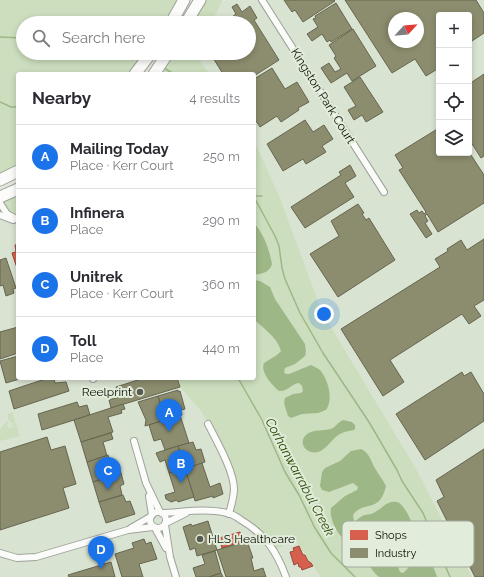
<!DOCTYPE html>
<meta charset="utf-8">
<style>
:root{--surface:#fff;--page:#f7f7f7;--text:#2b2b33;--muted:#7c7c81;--line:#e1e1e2;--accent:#1a73e8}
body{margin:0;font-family:Raleway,sans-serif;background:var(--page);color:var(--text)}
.controls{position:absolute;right:12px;top:12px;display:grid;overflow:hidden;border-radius:4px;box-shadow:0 2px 6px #0003}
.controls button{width:36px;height:36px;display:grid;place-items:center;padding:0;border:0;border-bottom:1px solid var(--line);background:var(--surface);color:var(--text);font:20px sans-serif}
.compass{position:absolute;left:388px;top:12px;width:36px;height:36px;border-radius:50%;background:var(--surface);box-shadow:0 2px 6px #0003;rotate:64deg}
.you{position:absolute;left:324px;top:314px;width:14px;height:14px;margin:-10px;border:3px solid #fff;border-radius:50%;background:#1a73e8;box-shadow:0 0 0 6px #1a73e833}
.badge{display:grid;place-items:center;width:26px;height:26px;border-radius:50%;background:var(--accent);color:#fff;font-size:13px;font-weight:700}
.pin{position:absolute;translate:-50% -33px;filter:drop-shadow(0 1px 2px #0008)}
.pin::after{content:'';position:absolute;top:21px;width:14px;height:12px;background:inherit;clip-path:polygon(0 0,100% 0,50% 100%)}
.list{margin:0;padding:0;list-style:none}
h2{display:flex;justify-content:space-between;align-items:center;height:52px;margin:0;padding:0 16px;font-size:17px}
h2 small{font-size:13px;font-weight:400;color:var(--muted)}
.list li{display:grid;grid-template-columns:26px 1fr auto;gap:12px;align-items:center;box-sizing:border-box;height:64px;padding:0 16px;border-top:1px solid var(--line)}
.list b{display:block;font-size:15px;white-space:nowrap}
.list p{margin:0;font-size:13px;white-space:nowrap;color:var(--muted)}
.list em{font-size:13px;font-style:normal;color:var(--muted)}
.icon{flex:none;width:22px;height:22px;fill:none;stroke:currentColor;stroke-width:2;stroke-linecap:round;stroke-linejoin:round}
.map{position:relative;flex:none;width:484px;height:577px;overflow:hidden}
.search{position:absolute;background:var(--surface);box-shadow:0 2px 6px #0003;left:16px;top:16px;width:240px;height:44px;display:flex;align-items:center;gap:10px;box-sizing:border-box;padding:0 14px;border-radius:22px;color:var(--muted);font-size:15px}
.panel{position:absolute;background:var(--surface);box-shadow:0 2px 6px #0003;left:16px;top:72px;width:240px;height:308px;border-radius:4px}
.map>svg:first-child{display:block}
.built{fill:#d9e3d1;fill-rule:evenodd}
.green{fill:#ccdebe}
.water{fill:#9eb787}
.shops{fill:#d6604d;stroke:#994839}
.industry{fill:#8c8c6e;stroke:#666650;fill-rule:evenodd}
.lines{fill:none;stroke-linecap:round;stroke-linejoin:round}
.stream{stroke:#9eb787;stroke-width:1.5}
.street-casing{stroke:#9fa39b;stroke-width:8}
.highway-casing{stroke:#9fa39b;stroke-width:13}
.street{stroke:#fbfcfa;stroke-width:6}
.highway{stroke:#fbfcfa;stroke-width:11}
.poi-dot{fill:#575b54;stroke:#e2ecda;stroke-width:1.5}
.labels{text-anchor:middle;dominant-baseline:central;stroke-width:4;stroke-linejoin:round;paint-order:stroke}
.street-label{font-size:12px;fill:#0c0f09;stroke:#e2ecda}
.poi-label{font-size:12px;fill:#0c0f09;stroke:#e2ecda;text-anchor:end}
.water-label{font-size:13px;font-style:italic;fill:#294800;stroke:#e2ecda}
.key{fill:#e2ecda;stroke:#a2aa9b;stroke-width:1}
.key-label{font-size:11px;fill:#0c0f09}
</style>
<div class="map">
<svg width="484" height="577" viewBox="0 0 484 577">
<rect width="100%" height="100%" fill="#e3e8de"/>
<g class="built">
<path d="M226,0H484V577H472L415,467L322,312L280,198L254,140V74H210L194,54L195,53H249V23H211L222,2ZM439,15H469V153H439ZM394,18H418V42H394Z"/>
<path d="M0,217L18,221V378H177L180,387L201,411L208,424L295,539L321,577H0Z"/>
</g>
<g class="green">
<path d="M0,0H184L171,23H23V53H151L135,74H18V171L0,180Z"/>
<path d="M200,0H223L211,23H186Z"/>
<path d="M168,53H195L194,54L210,74H154Z"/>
<path d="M254,140L280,198L322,312L415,467L472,577H321L295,540L274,550L263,535L229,514L234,488L208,424L201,411L180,387L177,378H254Z"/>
<path d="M18,189V220L0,203Z"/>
<path d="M12,412L20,436L0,441V429L7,421L9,424H7L8,428L13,427L12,423H11L8,419V414Z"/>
</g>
<g class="water">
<path d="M254,223C264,234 269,249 272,264C270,272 261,275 254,274Z"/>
<path d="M254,280L260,281L270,287L275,299L305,344L306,352L305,356L295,364L285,368L284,372L286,374H289L311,365C314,367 318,368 320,370C328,379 334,400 326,410L318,413L302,414L291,418L288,416L284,403L285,398L293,394L301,393L303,391L302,386L299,383C291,384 287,392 279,391C272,385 260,372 264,363L277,355L281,351C277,336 263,329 254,319Z"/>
<path d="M343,420L352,422L355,425V429L354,430C350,431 346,431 342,433C332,437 328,449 318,452C306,455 297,442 307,434C314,429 323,431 331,429C336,427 338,422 343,420Z"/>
<path d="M361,449C370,453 371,462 376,470C379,475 383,480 386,486C380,514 363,500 353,515L354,521H356C366,511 368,517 375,512C383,508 387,500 397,502C407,504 422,544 417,552C414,559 406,560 399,562L398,567L400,572L403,573C407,570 410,565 415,561C426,553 435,567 437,577H379C368,567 362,556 377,546C382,544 387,546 392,542L391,539C375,533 373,547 361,551C346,548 328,523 331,508L345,496L357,490L358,487L353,483L329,492L322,490L320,486L322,472L325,468L340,461L351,451Z"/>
</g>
<g class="shops">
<path d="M18,244V271L12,253L16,252L15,245Z"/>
<path d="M240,532L243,542L222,548L219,538Z"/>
<path d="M299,546L303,555H305L308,561L311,563L313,566L302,570L301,567H299L298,563L294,565L290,552L294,551L293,548Z"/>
</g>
<g class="industry">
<path d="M284,0H334L335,1L303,22L295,10L292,12Z"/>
<path d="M345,0H476L484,13V33L469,43V15H439V68L426,76L415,59L392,73ZM394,18H418V42H394Z"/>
<path d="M336,3L352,29L331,42L330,40L327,42L322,34L312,41L307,34L318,27L313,19L316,18L315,16Z"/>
<path d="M237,4L242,12L250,6L257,18L254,20L279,60L254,76V74H223L210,53H249V23H232L229,19L236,14L232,7Z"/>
<path d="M353,29L376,66L352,81L347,73L331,83L321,68L329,63L335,72L341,69L334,58L336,56L329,45Z"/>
<path d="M272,68L285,89L297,82L309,102L298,108L299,110L281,122L277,116L260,127L254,118V79Z"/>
<path d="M484,74V156L481,158L469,139V84Z"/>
<path d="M360,77L383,112L366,122L362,115L354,120L348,110L356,106L344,87Z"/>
<path d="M305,120L313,132L324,125L333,139L322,146L326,152L306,164L303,159L283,171L267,144Z"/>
<path d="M439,128V153H469V152L484,175V203L438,232L427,214L425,216L428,221L425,223L432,234L426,238L410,214L417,210L419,213L422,211L424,214L426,212L399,170L403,168L395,155Z"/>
<path d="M350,165L356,176L345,183L354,197L305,228L291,207L341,175L339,172Z"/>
<path d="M358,204L364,213L362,214L366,220L369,218L395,260L338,297L310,254L339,236L331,221Z"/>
<path d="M484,239V300L474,306L481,316L469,324L462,314L390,360L404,382L383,396L341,329L440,267L435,259L448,251L447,249L461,240L467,250Z"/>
<path d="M6,258L16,288L13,289L14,293L6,296L3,285L0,286V260Z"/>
<path d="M18,327V353L0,359V332Z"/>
<path d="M18,356V378H23L6,383L0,361Z"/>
<path d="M462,372L464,376L471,372L484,394V421L425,460L396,414Z"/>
<path d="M48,378H54L55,383L66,382L69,391L14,409L9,391Z"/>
<path d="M144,378H177L180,387L111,408L109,400L119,397L116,387Z"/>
<path d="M178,390V392L180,391L185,409L181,410L182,415L165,420L158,396Z"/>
<path d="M158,396L165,420L145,426L146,420L138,402Z"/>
<path d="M77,402L79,407L87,405L90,415L42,430L38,414Z"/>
<path d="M123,404L125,409L121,410L122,413L108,417L113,432L81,442L74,420Z"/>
<path d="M180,415L189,443L165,450L161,439L154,441L149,425Z"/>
<path d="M111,433L113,439L103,442L107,456L87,462L81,442Z"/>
<path d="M47,437L51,450L65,446L76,484L63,488L69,508L0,530V452Z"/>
<path d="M193,442L196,450L201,449L205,462L185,469L178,446Z"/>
<path d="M178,446L185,469L169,473L165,460L160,462L156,453Z"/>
<path d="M484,449V577H475L437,501L444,497L436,480Z"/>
<path d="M108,455L111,464L117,462L121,473L93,482L87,462Z"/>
<path d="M202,463L210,487L220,483L223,494L213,498V496L195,501L185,469Z"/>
<path d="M185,469L194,497L178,502L177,500L171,502L166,499L165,495L175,492L169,473Z"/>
<path d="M121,473L124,484L120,486L122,495L99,502L93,482Z"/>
<path d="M123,495L126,502L130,501L135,514L106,523L99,502Z"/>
<path d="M208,521L217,550L197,556L195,548L190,550L183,527L191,524L192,526Z"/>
<path d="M144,539L146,544L151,542L157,559L139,564L143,577H122L115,554L134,548L132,543Z"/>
<path d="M247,541L253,558H251L254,571L263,568L266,577H226L217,550Z"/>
<path d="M215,551L221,573L209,577H196L193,568L205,564L202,555Z"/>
<path d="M111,562L115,577H69L68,575Z"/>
<path d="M221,573L223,577H209Z"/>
</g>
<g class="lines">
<g class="stream">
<path d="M0,37L23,38"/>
<path d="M164,68L174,74"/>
<path d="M0,102L11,107H18"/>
<path d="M254,196H262"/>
<path d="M254,197L275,236L279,246L282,268L285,279L300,313L323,353L369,422L397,470L402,481L423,513L450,577"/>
<path d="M238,378L262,420L285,472L299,495L315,528L331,553L355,577"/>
</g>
<defs>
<g id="street">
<path d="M262,0L384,192"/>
<path d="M0,203L7,214L18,220"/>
<path d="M0,215L13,220"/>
<path d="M93,378V379"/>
<path d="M208,424C216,440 234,471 234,489C234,497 231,506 229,514"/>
<path d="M134,441L146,483L160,512"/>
<path d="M149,496L152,515"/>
<circle cx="158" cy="520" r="8"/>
<path d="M162,513C184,512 206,508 227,513C232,514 237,517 241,520C265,534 277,552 286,577"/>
<path d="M166,523L186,513"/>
<path d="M165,525L170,557L176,577"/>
<path d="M131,528L150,517"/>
<path d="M155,528L166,548"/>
<path d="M0,553L17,558L36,557L128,530L153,527"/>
</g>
<g id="highway">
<path d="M171,23L184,0"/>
<path d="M186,23L200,0"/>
<path d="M135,74L151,53"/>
<path d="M154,74L168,53"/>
<path d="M0,180L18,171"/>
<path d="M0,197L18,189"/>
</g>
</defs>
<use href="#street" class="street-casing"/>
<use href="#highway" class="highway-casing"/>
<use href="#street" class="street"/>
<use href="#highway" class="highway"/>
</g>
<g class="poi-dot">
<circle cx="140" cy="392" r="4"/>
<circle cx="200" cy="539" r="4"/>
</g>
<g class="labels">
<g class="street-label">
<text transform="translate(323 96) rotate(58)">Kingston Park Court</text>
</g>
<g class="poi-label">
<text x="132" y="392">Reelprint</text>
<text x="208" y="539" text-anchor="start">HLS Healthcare</text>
</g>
<g class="water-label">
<text transform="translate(300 477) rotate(62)">Corhanwarrabul Creek</text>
</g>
</g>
<rect x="342" y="521" width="132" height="46" rx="6" class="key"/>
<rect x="350" y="530" width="18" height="10" fill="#d6604d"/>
<rect x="350" y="548" width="18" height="10" fill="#8c8c6e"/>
<g class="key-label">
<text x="375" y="539">Shops</text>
<text x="375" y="557">Industry</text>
</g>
</svg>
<div class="controls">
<button>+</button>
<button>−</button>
<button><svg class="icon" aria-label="locate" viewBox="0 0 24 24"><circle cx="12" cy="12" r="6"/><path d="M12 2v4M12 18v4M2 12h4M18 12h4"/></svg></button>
<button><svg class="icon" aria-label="layers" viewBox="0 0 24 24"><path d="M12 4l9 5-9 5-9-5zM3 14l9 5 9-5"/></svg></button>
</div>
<svg class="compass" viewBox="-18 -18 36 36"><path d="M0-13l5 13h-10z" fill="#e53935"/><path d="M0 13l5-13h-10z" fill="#7c7c81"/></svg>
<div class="you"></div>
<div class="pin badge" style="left:169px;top:432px">A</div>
<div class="pin badge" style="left:181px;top:483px">B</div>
<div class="pin badge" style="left:108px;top:490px">C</div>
<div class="pin badge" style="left:101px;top:569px">D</div>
<div class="search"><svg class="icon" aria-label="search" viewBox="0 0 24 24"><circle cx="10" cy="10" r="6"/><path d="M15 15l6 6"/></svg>Search here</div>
<section class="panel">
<h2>Nearby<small>4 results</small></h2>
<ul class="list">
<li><span class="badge">A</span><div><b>Mailing Today</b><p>Place · Kerr Court</p></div><em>250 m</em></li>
<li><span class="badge">B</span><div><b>Infinera</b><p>Place</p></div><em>290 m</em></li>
<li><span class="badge">C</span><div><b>Unitrek</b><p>Place · Kerr Court</p></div><em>360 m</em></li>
<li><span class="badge">D</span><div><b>Toll</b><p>Place</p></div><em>440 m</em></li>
</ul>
</section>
</div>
